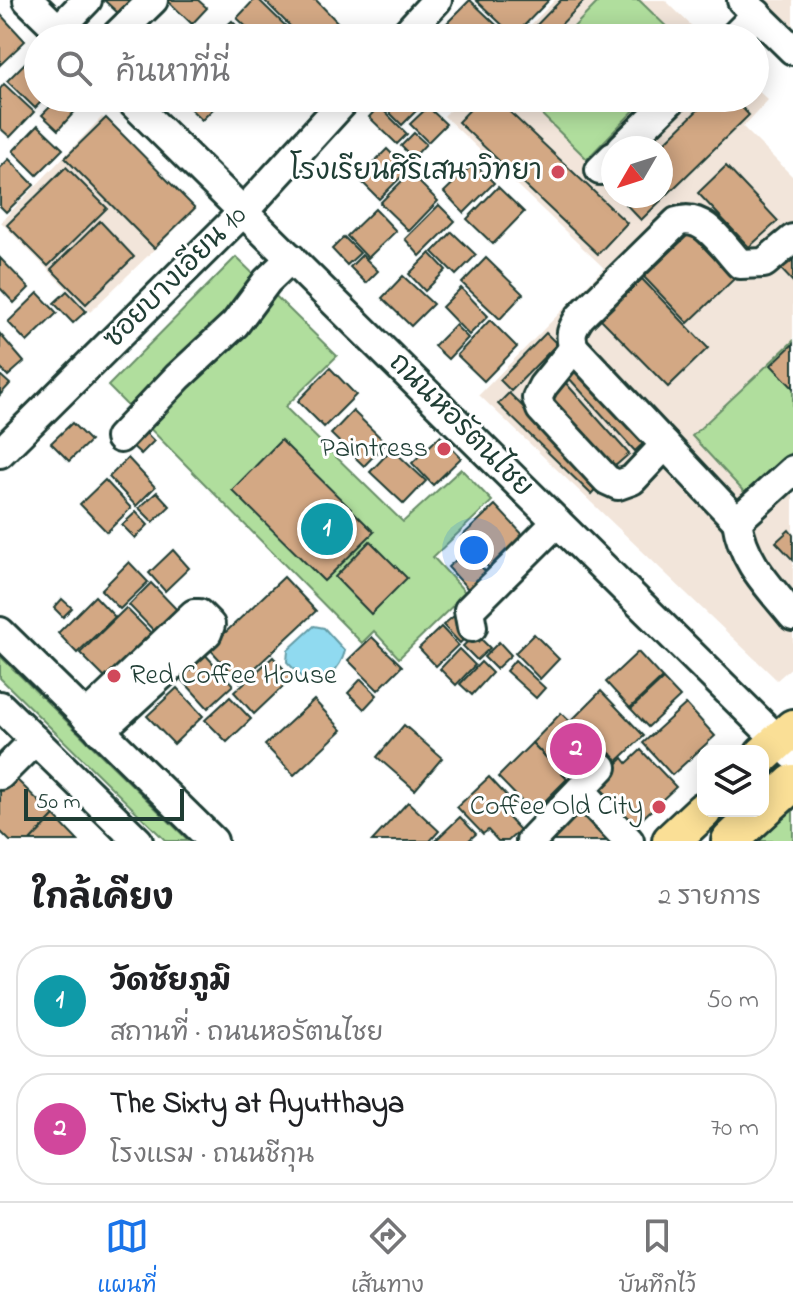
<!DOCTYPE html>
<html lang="th">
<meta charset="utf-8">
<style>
:root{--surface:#fff;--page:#f2f2f2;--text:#202124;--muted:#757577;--line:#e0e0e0;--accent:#1a73e8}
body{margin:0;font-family:"Indie Flower","Playpen Sans Thai",sans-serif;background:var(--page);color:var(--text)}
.controls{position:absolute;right:24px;bottom:24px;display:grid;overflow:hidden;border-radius:16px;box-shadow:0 4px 20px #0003}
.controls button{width:72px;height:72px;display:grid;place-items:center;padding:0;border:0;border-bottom:2px solid var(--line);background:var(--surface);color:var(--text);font:40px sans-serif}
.compass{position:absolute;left:601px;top:136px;width:72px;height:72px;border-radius:50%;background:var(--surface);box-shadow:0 4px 20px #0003;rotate:231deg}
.scale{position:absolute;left:24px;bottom:20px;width:160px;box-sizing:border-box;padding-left:8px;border:4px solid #1f3d34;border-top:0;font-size:22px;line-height:28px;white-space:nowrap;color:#1f3d34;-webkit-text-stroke:6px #fff;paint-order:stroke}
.you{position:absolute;left:474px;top:550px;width:28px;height:28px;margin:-20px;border:6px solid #fff;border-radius:50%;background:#1a73e8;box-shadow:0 0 0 12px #1a73e833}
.badge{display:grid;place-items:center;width:52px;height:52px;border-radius:50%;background:var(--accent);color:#fff;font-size:26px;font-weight:700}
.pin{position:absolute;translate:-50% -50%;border:4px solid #fff;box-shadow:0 2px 8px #0006}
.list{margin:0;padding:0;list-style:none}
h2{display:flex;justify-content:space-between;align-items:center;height:104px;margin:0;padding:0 32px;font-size:34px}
h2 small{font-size:26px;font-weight:400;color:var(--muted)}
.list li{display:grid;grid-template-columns:52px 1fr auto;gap:24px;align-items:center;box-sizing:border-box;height:112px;margin:0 16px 16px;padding:0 16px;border:2px solid var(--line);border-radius:32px}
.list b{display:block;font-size:30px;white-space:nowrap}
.list p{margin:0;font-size:26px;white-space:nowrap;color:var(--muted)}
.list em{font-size:26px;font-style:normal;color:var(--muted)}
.icon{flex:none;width:44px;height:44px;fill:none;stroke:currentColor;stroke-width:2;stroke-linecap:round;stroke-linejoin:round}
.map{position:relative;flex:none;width:793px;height:841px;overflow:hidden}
.search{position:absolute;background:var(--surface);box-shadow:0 4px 20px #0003;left:24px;right:24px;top:24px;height:88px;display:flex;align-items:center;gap:20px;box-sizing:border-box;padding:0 28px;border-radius:44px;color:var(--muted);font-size:30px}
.sheet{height:360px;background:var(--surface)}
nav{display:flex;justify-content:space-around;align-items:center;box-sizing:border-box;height:112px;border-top:2px solid var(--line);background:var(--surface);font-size:22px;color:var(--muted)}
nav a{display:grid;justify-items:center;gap:4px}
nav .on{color:var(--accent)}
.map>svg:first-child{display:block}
.built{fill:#f2e5da;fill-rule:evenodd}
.green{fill:#b0de9d;stroke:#688e68;stroke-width:2}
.water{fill:#90daf0;stroke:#639ba5;stroke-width:2}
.building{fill:#d3a884;stroke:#1f3d34;stroke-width:2}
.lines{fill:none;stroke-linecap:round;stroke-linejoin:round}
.minor-casing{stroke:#1f3d34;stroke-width:34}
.major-casing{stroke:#1f3d34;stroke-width:42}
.minor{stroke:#fff;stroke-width:28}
.major{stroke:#fadf96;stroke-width:36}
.poi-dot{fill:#d1495b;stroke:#fff;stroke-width:3}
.labels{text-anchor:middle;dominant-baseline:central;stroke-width:6;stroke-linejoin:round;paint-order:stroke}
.poi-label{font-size:28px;fill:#1f3d34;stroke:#fff;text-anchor:end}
.street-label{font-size:28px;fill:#1f3d34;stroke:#fff}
</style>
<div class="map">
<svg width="793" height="841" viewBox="0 0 793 841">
<rect width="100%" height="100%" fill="#fff"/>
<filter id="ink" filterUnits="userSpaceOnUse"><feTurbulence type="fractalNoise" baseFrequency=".0125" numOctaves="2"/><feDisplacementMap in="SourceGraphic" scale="16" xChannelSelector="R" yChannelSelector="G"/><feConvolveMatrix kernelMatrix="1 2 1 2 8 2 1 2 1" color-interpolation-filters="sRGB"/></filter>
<g filter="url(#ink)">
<g class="built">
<path d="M555,0H665L704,38H518Z"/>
<path d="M737,0H793V55Z"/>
<path d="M755,88L768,100L743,127L793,177V666L777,680L479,395L604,268L444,116L461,98H755ZM613,148H661V196H613Z"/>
<path d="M102,117L195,210L90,312L1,222Z"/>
</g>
<g class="green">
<path d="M600,0H639L678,38H563Z"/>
<path d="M525,98H646L587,159Z"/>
<path d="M236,257L337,356L285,407L403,522L461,469L492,501L433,557L466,593L399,658L374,631L362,643L108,386Z"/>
<path d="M793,341V451L747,495L692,436Z"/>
<path d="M0,656L189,841H166L0,678Z"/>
<path d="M793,801V841H750Z"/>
</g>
<path class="water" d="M314,626L324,628L345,651C340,669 327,681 309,685L287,662L288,650Z"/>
<g class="building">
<path d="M104,0H130L118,13Z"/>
<path d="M167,0H198L207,8L192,24Z"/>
<path d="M254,0H259L298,38H258L237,18Z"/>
<path d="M264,0H316L347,32L341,38H302Z"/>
<path d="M470,0L510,38H463L447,23Z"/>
<path d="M476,0H549L514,36Z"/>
<path d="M561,0H585L548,38H524Z"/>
<path d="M0,14L25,41L0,65Z"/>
<path d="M232,21L248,38H213Z"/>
<path d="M31,57L38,64V98H45L35,108L7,81Z"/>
<path d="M4,84L34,112L10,137L0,128V89Z"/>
<path d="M59,98H68L78,108L58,130L42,115Z"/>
<path d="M179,98H224L202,120Z"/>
<path d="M387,98H419L424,103L402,125L381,104Z"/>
<path d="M481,98H495L627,223L598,254L458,122Z"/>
<path d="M710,98H733L749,115L641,220L618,196H661L659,148Z"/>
<path d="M379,106L407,134L397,144L369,117Z"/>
<path d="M428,107L446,124L428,142L410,124Z"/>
<path d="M106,118L195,208L154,248L65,158Z"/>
<path d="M38,125L63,149L37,175L13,151Z"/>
<path d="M414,133L426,144L413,158L401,146Z"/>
<path d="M387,149L408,170L379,199L358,178Z"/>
<path d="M9,159L34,185L6,212L0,206V168Z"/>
<path d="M474,163L494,183L464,213L444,192Z"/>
<path d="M726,166L778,221L749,247L698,193Z"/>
<path d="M66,167L107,208L48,266L7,225Z"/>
<path d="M410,173L438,201L409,231L380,203Z"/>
<path d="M498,187L524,212L493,244L467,219Z"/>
<path d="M439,205L455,221L420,256L405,239Z"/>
<path d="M375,209L396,231L368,258L347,236Z"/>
<path d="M100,221L134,257L86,304L51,269Z"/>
<path d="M452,232L476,255L456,275L433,252Z"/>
<path d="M690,233L734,279L688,323L644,277Z"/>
<path d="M344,237L360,253L347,265L332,249Z"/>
<path d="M430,253L446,270L425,291L409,274Z"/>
<path d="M362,255L378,271L366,283L350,267Z"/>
<path d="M793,255V282L780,268Z"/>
<path d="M0,258L29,288L14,303L0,288Z"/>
<path d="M486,258L523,294L500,319L462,283Z"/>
<path d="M403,276L433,304L411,326L382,298Z"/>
<path d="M642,279L708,348L668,387L601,319Z"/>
<path d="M461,288L488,316L469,335L442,307Z"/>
<path d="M67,291L86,311L73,323L54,303Z"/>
<path d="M38,293L57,313L27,342L8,322Z"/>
<path d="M490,320L517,347L484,381L457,355Z"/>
<path d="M455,325L468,338L448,359L434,346Z"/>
<path d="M546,333L557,344L511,391L500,380Z"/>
<path d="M0,334L24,362L8,376L0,367Z"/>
<path d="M793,344V388L771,365Z"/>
<path d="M582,365L648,439L635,451L568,377Z"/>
<path d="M330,368L356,395L324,427L298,401Z"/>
<path d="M0,375L10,384L0,395Z"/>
<path d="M564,381L629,454L614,467L549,394Z"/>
<path d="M509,393L601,483L591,494L498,404Z"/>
<path d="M353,411L386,443L364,466L331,434Z"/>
<path d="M72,423L90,441L69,461L51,443Z"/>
<path d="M141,428L154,441L141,454L128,442Z"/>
<path d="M440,436L461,458L433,485L412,463Z"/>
<path d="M281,440L374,532L324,581L232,490Z"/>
<path d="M392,449L426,481L404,504L370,472Z"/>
<path d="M128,458L155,487L136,506L109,477Z"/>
<path d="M105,480L131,508L107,532L80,504Z"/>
<path d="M157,492L170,506L153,522L139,508Z"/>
<path d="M495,505L525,537L490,569L461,537Z"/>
<path d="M136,512L148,525L135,538L122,525Z"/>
<path d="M789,530L793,535V560L776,542Z"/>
<path d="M370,541L407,578L371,614L335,577Z"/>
<path d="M173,550L189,568L165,591L149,573Z"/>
<path d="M466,551L487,573L469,590L448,567Z"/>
<path d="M129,562L148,582L120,609L101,590Z"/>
<path d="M284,577L316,611L240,682L209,648Z"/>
<path d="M151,583L181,614L159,636L129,605Z"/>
<path d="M95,596L115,617L77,653L58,633Z"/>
<path d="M62,599L72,608L63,617L54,608Z"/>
<path d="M126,608L154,636L108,681L80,653Z"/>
<path d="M455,615L471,632L460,643L443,625Z"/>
<path d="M441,627L458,645L436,666L419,648Z"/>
<path d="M476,634L490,648L477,660L463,646Z"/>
<path d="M534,634L559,659L540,679L515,653Z"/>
<path d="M372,637L402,666L378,690L348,660Z"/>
<path d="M499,642L511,655L496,669L484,657Z"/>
<path d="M459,649L475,665L456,685L440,669Z"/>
<path d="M202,651L233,685L208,708L177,674Z"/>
<path d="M638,652L662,678L630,708L606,682Z"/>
<path d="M273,657L292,678L254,714L234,692Z"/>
<path d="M515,660L545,688L536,698L506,671Z"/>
<path d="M481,662L492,673L472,695L460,684Z"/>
<path d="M361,679L377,695L364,709L348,693Z"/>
<path d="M663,679L680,697L648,727L631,709Z"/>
<path d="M177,688L203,716L174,744L147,716Z"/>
<path d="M601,691L644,736L613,765L570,722Z"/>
<path d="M230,697L251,719L227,742L205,720Z"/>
<path d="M314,700L342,730L294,775L265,745Z"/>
<path d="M686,704L715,736L672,775L643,743Z"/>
<path d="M561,713L595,746L565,776L532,743Z"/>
<path d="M404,725L442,758L415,790L377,757Z"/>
<path d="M532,743L567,779L533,813L498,777Z"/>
<path d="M641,750L676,787L630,830L591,789L623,758L627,763Z"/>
<path d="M12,775L54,816L30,841H10L0,831V788Z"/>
<path d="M489,777L515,805L505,814L520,830L508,841H498L488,830L483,834L457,807Z"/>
<path d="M579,796L619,841H542Z"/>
<path d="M408,802L439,831L430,841H372Z"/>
<path d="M54,816L78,841H30Z"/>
<path d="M460,817L476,834L468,841H435Z"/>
</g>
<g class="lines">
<defs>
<g id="minor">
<path d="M28,0L67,38"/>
<path d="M742,0L793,50"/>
<path d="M58,30L87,0"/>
<path d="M114,38L153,0"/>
<path d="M402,38L437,0"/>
<path d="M733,38L757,14"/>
<path d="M128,98L793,755"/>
<path d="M622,148L673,98"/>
<path d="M600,170L613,157"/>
<path d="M793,239L764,263L740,264C723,246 704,212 677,222L580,317C572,329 569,335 574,348L737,521L793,470"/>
<path d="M574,348L543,386L537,398L541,409L607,480L618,485L632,480L665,445"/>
<path d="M120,438L178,377L235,324L267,281L291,258"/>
<path d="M0,453L243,212L347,98"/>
<path d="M737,521C743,562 768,585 793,616"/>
<path d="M472,627L469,610L557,522"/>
<path d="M0,632L213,841"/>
<path d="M0,706L138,841"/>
<path d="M86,717L194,614H199L210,625L207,633L100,731"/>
<path d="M0,775L35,740"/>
<path d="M580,790L629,841"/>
<path d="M531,841L602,767"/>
</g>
<g id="major">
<path d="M763,755L793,728"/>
<path d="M763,810L793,783"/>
<path d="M671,841L703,811"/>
<path d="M730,841L762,811"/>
</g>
</defs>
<use href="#minor" class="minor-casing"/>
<use href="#major" class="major-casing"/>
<use href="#minor" class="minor"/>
<use href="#major" class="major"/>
</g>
</g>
<g class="poi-dot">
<circle cx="558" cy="172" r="8"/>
<circle cx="444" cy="449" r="8"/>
<circle cx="114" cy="676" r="8"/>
<circle cx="659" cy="807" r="8"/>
</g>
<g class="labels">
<g class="poi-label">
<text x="542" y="172">โรงเรียนศิริเสนาวิทยา</text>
<text x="428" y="449">Paintress</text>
<text x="130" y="676" text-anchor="start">Red Coffee House</text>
<text x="643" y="807">Coffee Old City</text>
</g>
<g class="street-label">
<text transform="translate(176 278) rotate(-45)">ซอยบางเอียน 10</text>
<text transform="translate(460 426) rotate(45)">ถนนหอรัตนไชย</text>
</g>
</g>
</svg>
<div class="controls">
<button><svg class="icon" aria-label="layers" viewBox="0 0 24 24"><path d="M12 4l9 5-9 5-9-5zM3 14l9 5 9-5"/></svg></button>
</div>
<svg class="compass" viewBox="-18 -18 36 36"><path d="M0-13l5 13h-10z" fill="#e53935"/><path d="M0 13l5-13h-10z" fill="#757577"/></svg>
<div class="scale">50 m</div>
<div class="you"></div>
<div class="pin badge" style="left:327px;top:529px;background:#0f9aa8">1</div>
<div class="pin badge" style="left:576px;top:749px;background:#d1479c">2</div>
<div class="search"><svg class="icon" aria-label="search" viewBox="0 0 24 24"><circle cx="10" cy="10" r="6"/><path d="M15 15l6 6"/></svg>ค้นหาที่นี่</div>
</div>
<section class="sheet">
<h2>ใกล้เคียง<small>2 รายการ</small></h2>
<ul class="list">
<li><span class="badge" style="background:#0f9aa8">1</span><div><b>วัดชัยภูมิ</b><p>สถานที่ · ถนนหอรัตนไชย</p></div><em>50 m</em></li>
<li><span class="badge" style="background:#d1479c">2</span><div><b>The Sixty at Ayutthaya</b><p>โรงแรม · ถนนชีกุน</p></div><em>70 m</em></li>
</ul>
</section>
<nav>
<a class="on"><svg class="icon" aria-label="map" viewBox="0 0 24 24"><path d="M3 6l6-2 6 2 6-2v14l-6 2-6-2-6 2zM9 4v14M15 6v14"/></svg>แผนที่</a>
<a><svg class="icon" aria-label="directions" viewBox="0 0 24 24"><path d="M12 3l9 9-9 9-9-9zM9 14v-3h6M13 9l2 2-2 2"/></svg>เส้นทาง</a>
<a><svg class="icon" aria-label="saved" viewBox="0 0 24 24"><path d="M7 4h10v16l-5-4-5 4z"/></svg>บันทึกไว้</a>
</nav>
